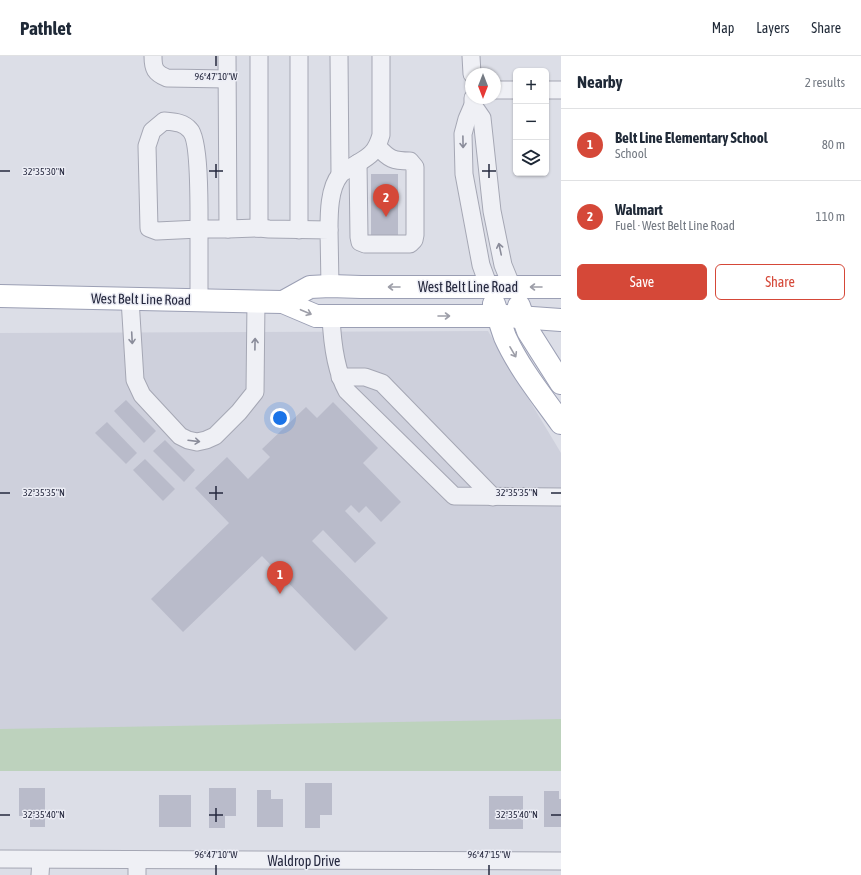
<!DOCTYPE html>
<meta charset="utf-8">
<style>
:root{--surface:#fff;--page:#f6f6f7;--text:#1f2937;--muted:#747a83;--line:#e0e1e3;--accent:#d54838}
body{margin:0;font-family:"Asap Condensed",sans-serif;background:var(--page);color:var(--text)}
.controls{position:absolute;right:12px;top:12px;display:grid;overflow:hidden;border-radius:6px;box-shadow:0 1px 3px #0004}
.controls button{width:36px;height:36px;display:grid;place-items:center;padding:0;border:0;border-bottom:1px solid var(--line);background:var(--surface);color:var(--text);font:20px sans-serif}
.compass{position:absolute;left:465px;top:12px;width:36px;height:36px;border-radius:50%;background:var(--surface);box-shadow:0 1px 3px #0004;rotate:180deg}
.you{position:absolute;left:280px;top:362px;width:14px;height:14px;margin:-10px;border:3px solid #fff;border-radius:50%;background:#1a73e8;box-shadow:0 0 0 6px #1a73e833}
.badge{display:grid;place-items:center;width:26px;height:26px;border-radius:50%;background:var(--accent);color:#fff;font-size:13px;font-weight:700}
.pin{position:absolute;translate:-50% -33px;filter:drop-shadow(0 1px 2px #0008)}
.pin::after{content:'';position:absolute;top:21px;width:14px;height:12px;background:inherit;clip-path:polygon(0 0,100% 0,50% 100%)}
.list{margin:0;padding:0;list-style:none}
h2{display:flex;justify-content:space-between;align-items:center;height:52px;margin:0;padding:0 16px;font-size:17px}
h2 small{font-size:13px;font-weight:400;color:var(--muted)}
.list li{display:grid;grid-template-columns:26px 1fr auto;gap:12px;align-items:center;box-sizing:border-box;height:72px;padding:0 16px;border-top:1px solid var(--line)}
.list b{display:block;font-size:15px;white-space:nowrap}
.list p{margin:0;font-size:13px;white-space:nowrap;color:var(--muted)}
.list em{font-size:13px;font-style:normal;color:var(--muted)}
.actions{display:flex;gap:8px;padding:12px 16px}
.actions a{flex:1;padding:9px 0;border:1px solid var(--accent);border-radius:6px;text-align:center;font-size:14px;color:var(--accent)}
.actions .main{background:var(--accent);color:#fff}
.icon{flex:none;width:22px;height:22px;fill:none;stroke:currentColor;stroke-width:2;stroke-linecap:round;stroke-linejoin:round}
.map{position:relative;flex:none;width:561px;height:819px;overflow:hidden}
header{display:flex;align-items:center;gap:24px;box-sizing:border-box;height:56px;padding:0 20px;background:var(--surface);border-bottom:1px solid var(--line)}
header strong{font-size:19px}
nav{display:flex;gap:22px;margin-inline-start:auto;font-size:14px}
main{display:flex}
aside{flex:1;background:var(--surface)}
.map>svg:first-child{display:block}
.built{fill:#ced0dc}
.green{fill:#bdd2bd}
.building{fill:#b9bbca}
.lines{fill:none;stroke-linecap:round;stroke-linejoin:round}
.minor-casing{stroke:#a5a7b4;stroke-width:19}
.major-casing{stroke:#9b9fb4;stroke-width:24}
.minor{stroke:#eff0f5;stroke-width:17}
.major{stroke:#fff;stroke-width:22}
.oneway{stroke:#8a8c9a}
.oneway2{stroke:#9d9ea8}
.ticks{fill:none;stroke:#25283e;stroke-width:1.5}
.labels{text-anchor:middle;dominant-baseline:central;stroke-width:3;stroke-linejoin:round;paint-order:stroke}
.street-label{font-size:14px;fill:#25283e;stroke:#ecedf5}
.ticks-label{font-size:10px;text-anchor:middle;fill:#25283e;stroke:#ecedf5;stroke-width:3;stroke-linejoin:round;paint-order:stroke}
</style>
<header>
<strong>Pathlet</strong>
<nav><a>Map</a><a>Layers</a><a>Share</a></nav>
</header>
<main>
<div class="map">
<svg width="561" height="819" viewBox="0 0 561 819">
<rect width="100%" height="100%" fill="#dcdee7"/>
<path class="built" d="M488,275L561,397V691H0V277Z"/>
<path class="green" d="M561,663V715H0V673Z"/>
<g class="building">
<rect x="371" y="118" width="27" height="62"/>
<path d="M126,344L156,375L144,387L114,355Z"/>
<path d="M333,346L378,392L363,407L401,446L381,466L366,450L359,457L351,449L345,455L376,487L355,507L323,474L312,485L388,562L355,595L262,500L183,576L151,543L229,467L195,432L227,401L248,423L270,401L262,393L306,351L317,362Z"/>
<path d="M107,366L137,397L126,408L95,377Z"/>
<path d="M165,384L195,414L184,426L153,395Z"/>
<path d="M145,403L175,433L163,445L133,414Z"/>
<path d="M305,727H332V759H320V772H305Z"/>
<path d="M19,732H45V771H30V760H19Z"/>
<path d="M209,732H236V760H225V772H209Z"/>
<path d="M257,734H271V743H283V771H257Z"/>
<path d="M544,735H559V743H561V771H544Z"/>
<rect x="159" y="739" width="32" height="32"/>
<rect x="489" y="740" width="34" height="33"/>
</g>
<g class="lines">
<defs>
<g id="minor">
<path d="M153,0C153,13 155,17 167,22L227,23"/>
<path d="M227,0L228,173L259,172L269,173L329,174L330,230"/>
<path d="M259,0V172"/>
<path d="M299,0V174"/>
<path d="M339,0L340,118"/>
<path d="M471,0L472,18"/>
<path d="M495,34H516"/>
<path d="M546,34H561"/>
<path d="M473,42V49L467,63L463,78L464,118L481,209L489,231"/>
<path d="M473,49L482,62L492,155L503,209L512,231"/>
<path d="M164,65C174,66 183,66 190,74C200,84 199,155 199,173L157,175L149,172L147,90L152,75Z"/>
<path d="M358,107L359,181L360,186L365,188H410L414,184L415,179V111L410,105C393,105 389,103 378,91"/>
<path d="M329,174C329,158 329,132 340,119C342,116 347,114 350,112C367,101 375,100 381,79V0"/>
<path d="M130,243L135,324L142,339L180,380L188,384L197,386L206,384L215,380L239,356L255,336L256,245"/>
<path d="M199,244V173H228"/>
<path d="M331,260C332,284 335,314 347,335L454,440L561,441"/>
<path d="M340,321H365L382,327L493,441"/>
<path d="M0,803L561,805"/>
<path d="M40,819L41,804"/>
<path d="M137,819V804"/>
</g>
<g id="major">
<path d="M0,240L283,246L316,260H505L561,264"/>
<path d="M283,246L310,231L330,230L361,231H561"/>
<path d="M494,248C498,259 501,270 505,281C519,312 541,339 561,367"/>
<path d="M519,250L528,275L561,327"/>
</g>
</defs>
<use href="#minor" class="minor-casing"/>
<use href="#major" class="major-casing"/>
<use href="#minor" class="minor"/>
<use href="#major" class="major"/>
</g>
<defs><path id="oneway-shaft" d="M-6 0H5M1.5-3L5.5 0L1.5 3" fill="none" stroke-width="1.6" stroke-linecap="round" stroke-linejoin="round"/></defs>
<g class="oneway">
<use href="#oneway-shaft" transform="translate(463 86) rotate(89)"/>
<use href="#oneway-shaft" transform="translate(500 193) rotate(-102)"/>
<use href="#oneway-shaft" transform="translate(132 282) rotate(87)"/>
<use href="#oneway-shaft" transform="translate(255 288) rotate(-89)"/>
<use href="#oneway-shaft" transform="translate(194 385) rotate(7)"/>
</g>
<g class="oneway2">
<use href="#oneway-shaft" transform="translate(394 231) rotate(180)"/>
<use href="#oneway-shaft" transform="translate(536 231) rotate(180)"/>
<use href="#oneway-shaft" transform="translate(306 256) rotate(23)"/>
<use href="#oneway-shaft" transform="translate(444 260)"/>
<use href="#oneway-shaft" transform="translate(513 296) rotate(60)"/>
</g>
<path class="ticks" d="M216,0V10M216,108V122M489,108V122M0,115H10M209,115H223M482,115H496M216,430V444M0,437H10M209,437H223M551,437H561M216,752V766M0,759H10M209,759H223M551,759H561M216,809V819M489,809V819"/>
<g class="labels">
<g class="street-label">
<text x="468" y="231">West Belt Line Road</text>
<text transform="translate(141 243) rotate(1)">West Belt Line Road</text>
<text x="304" y="805">Waldrop Drive</text>
</g>
</g>
<g class="ticks-label">
<text x="216" y="24">96°47'10"W</text>
<text x="44" y="119">32°35'30"N</text>
<text x="517" y="440">32°35'35"N</text>
<text x="44" y="440">32°35'35"N</text>
<text x="44" y="762">32°35'40"N</text>
<text x="517" y="762">32°35'40"N</text>
<text x="216" y="802">96°47'10"W</text>
<text x="489" y="802">96°47'15"W</text>
</g>
</svg>
<div class="controls">
<button>+</button>
<button>−</button>
<button><svg class="icon" aria-label="layers" viewBox="0 0 24 24"><path d="M12 4l9 5-9 5-9-5zM3 14l9 5 9-5"/></svg></button>
</div>
<svg class="compass" viewBox="-18 -18 36 36"><path d="M0-13l5 13h-10z" fill="#e53935"/><path d="M0 13l5-13h-10z" fill="#747a83"/></svg>
<div class="you"></div>
<div class="pin badge" style="left:280px;top:538px">1</div>
<div class="pin badge" style="left:386px;top:161px">2</div>
</div>
<aside>
<h2>Nearby<small>2 results</small></h2>
<ul class="list">
<li><span class="badge">1</span><div><b>Belt Line Elementary School</b><p>School</p></div><em>80 m</em></li>
<li><span class="badge">2</span><div><b>Walmart</b><p>Fuel · West Belt Line Road</p></div><em>110 m</em></li>
</ul>
<div class="actions"><a class="main">Save</a><a>Share</a></div>
</aside>
</main>
